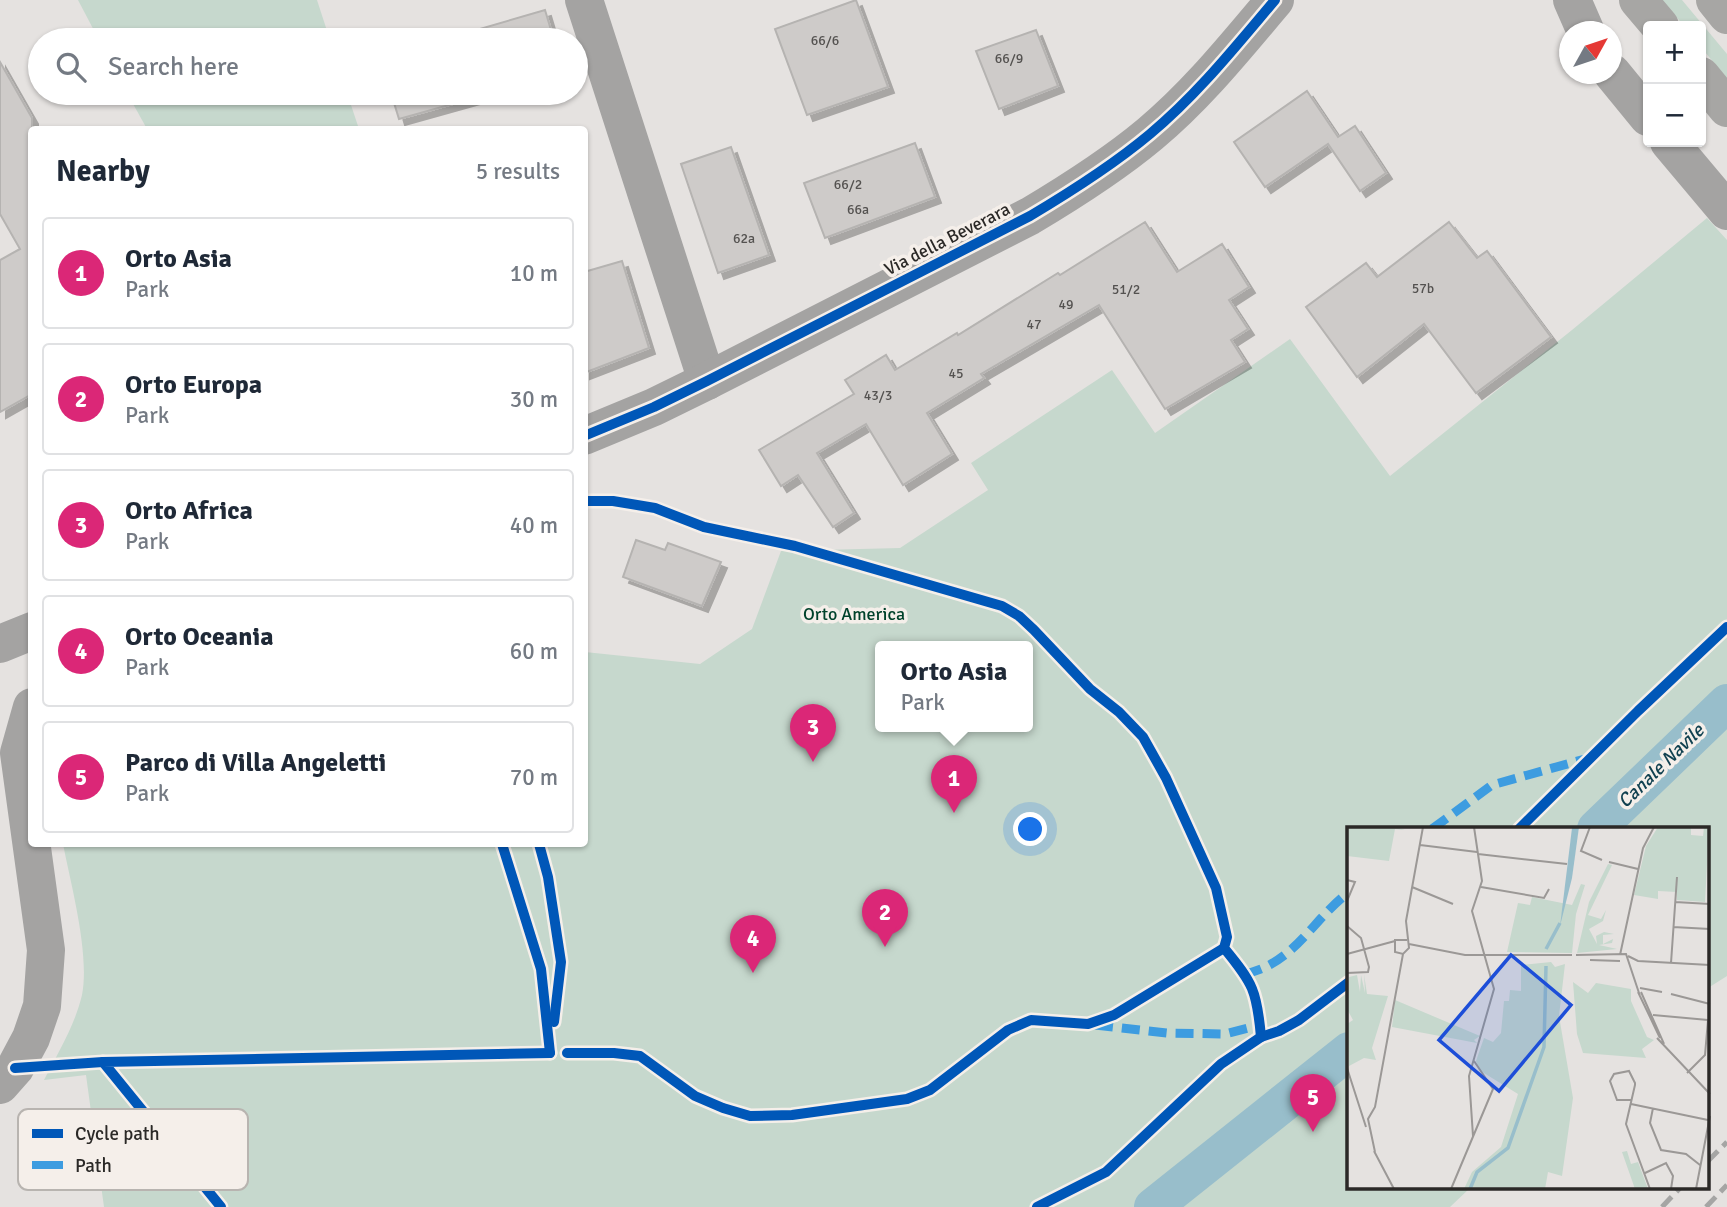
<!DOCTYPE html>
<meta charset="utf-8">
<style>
:root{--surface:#fff;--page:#f2f2f3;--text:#1f2937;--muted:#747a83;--line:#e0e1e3;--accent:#db2777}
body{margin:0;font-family:Signika,sans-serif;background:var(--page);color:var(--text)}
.controls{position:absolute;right:21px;top:21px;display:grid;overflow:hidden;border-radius:7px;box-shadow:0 2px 5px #0004}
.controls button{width:63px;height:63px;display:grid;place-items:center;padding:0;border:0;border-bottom:2px solid var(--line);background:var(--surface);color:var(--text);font:35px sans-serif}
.compass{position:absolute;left:1559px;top:21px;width:63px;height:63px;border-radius:50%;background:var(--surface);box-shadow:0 2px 5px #0004;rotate:50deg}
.you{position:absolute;left:1031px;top:830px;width:24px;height:24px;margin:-18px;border:5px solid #fff;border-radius:50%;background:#1a73e8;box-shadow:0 0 0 10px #1a73e833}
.badge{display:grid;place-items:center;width:46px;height:46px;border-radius:50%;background:var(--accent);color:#fff;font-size:23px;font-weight:700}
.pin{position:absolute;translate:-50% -58px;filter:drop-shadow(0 2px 4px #0008)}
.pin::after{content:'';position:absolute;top:37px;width:24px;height:21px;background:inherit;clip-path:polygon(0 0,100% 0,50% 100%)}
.popup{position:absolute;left:875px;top:641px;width:158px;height:91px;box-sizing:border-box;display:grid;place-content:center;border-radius:7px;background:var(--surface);filter:drop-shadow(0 2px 5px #0005);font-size:23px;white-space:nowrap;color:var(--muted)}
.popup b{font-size:26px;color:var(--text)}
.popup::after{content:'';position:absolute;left:50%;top:100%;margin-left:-14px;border:14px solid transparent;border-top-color:var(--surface)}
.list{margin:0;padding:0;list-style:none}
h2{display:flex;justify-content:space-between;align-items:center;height:91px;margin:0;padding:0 28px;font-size:30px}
h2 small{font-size:23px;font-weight:400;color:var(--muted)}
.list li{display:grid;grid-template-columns:46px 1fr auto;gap:21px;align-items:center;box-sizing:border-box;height:112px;margin:0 14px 14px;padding:0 14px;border:2px solid var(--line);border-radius:7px}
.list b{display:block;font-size:26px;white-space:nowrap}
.list p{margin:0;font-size:23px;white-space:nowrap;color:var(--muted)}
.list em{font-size:23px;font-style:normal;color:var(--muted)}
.icon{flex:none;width:38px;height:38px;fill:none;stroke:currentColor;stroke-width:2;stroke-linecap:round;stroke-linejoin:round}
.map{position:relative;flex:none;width:1727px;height:1207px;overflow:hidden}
.search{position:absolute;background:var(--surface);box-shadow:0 2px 5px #0004;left:28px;top:28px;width:560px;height:77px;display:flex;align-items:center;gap:18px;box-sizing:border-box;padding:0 24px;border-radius:38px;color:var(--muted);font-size:26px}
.panel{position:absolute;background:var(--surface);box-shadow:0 2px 5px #0004;left:28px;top:126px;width:560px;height:721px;border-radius:7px}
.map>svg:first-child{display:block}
.green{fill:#c6d8cd;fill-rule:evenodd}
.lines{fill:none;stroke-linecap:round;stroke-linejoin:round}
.canal{stroke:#98becb;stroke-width:38}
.building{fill:#cecbc9;stroke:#b5b3b1;stroke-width:2;filter:url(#shadow)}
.minor{stroke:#a4a3a2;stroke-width:38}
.major{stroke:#a7a6a4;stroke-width:38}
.rail{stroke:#a5a5a4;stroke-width:5;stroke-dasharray:14 7;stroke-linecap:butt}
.quiet{stroke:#3d9ce0;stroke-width:9;stroke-dasharray:18 9;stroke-linecap:butt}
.cycleway-casing{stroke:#f5efea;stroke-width:15}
.cycleway{stroke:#0057b8;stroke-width:10}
.labels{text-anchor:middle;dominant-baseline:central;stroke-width:7;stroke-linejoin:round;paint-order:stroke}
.number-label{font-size:14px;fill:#545250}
.street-label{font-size:18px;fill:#2b2927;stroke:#f5efea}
.park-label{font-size:18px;fill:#00422b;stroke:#f5efea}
.water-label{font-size:19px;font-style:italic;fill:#114150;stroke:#f5efea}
.inset-river{fill:none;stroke:#98becb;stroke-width:3.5}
.inset-road{fill:none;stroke:#9b9896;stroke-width:2}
.view{fill:#1d4ed8;fill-opacity:0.15;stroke:#1d4ed8;stroke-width:3.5}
.inset-edge{fill:none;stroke:#2b2927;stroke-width:3.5}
.key{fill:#f5efea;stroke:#b8b4b0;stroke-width:2}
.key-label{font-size:19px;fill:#2b2927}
</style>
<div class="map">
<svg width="1727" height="1207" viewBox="0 0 1727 1207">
<defs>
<filter id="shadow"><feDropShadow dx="6" dy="6" stdDeviation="0" flood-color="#0004"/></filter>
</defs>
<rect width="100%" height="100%" fill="#e5e2e0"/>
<g class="green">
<path d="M78,0H317L330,40H99Z"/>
<path d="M1662,0H1682L1727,54V79L1701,47V26H1684Z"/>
<path d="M127,93H347L359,129H147Z"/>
<path d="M1707,218L1727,240V976L1708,988V829H1349V1188H1470L1450,1207H104L86,1075L44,1080C58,1053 75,1025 82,995C90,954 71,885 63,844H584L585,652L700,664L752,629L781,551L900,548L988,490L971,463L1112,370L1155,433L1290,339L1390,476L1572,330ZM880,647H1028V727H880Z"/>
</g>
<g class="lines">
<g class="canal">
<path d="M1596,829L1727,703"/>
<path d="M1153,1207L1349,1051"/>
</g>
</g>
<g class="building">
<path d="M856,0L888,87L807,115L775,29Z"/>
<path d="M545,10L554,40H442Z"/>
<path d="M1036,30L1058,86L999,109L976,51Z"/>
<path d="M0,62L32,118V394L0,412V260L20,249L0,214Z"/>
<path d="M1307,91L1338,137L1355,126L1386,173L1360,191L1328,144L1265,187L1234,142Z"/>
<path d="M391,93H492L399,119Z"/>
<path d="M915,143L935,197L825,238L804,183Z"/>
<path d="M731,147L769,255L718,273L681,164Z"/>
<path d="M1145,222L1177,272L1222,244L1249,287L1229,300L1248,329L1231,340L1245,362L1165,409L1099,305L981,374L984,378L927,413L952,454L903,485L866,424L817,453L854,513L833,527L798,475L781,486L759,450L854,394L845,380L886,355L895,370L957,333L958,335L1058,273L1060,275Z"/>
<path d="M1449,222L1477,258L1487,251L1551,337L1476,393L1424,324L1357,377L1306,307L1366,263L1377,277Z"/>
<path d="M622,261L649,348L584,373V272Z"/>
<path d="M636,540L665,550L668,543L721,562L702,606L623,577Z"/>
</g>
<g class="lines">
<g class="minor">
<path d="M584,0L707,381"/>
<path d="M1572,0L1586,32"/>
<path d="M1612,73L1648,117"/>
<path d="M1669,142L1727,211"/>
<path d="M584,436L654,407L707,381L1030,216C1072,191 1113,165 1150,134C1197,95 1236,46 1275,0"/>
<path d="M0,644L32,631"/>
<path d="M0,1085L15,1068L31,1038L42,1006L46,950L19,753L32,707"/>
</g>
<g class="major">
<path d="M1638,0L1660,26"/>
<path d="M1715,0L1727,15"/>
<path d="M1701,76L1727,108"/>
</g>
<g class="rail">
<path d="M1708,1161L1727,1142"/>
<path d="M1662,1207L1680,1188"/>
<path d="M1706,1207L1727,1185"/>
</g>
<g class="quiet">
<path d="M1432,829L1492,785L1585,759"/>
<path d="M1244,974C1294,964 1311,921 1349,892"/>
<path d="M1095,1025L1167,1033L1225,1034L1260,1025"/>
</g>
<defs>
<g id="cycleway">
<path d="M584,436L654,407L707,381L1030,216C1072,191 1113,165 1150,134C1197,95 1236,46 1275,0"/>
<path d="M584,501H613L655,508L704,527L795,546L1002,606L1019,616L1034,630L1090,689L1119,712L1143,737L1166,778L1216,888L1227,937L1224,948C1253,983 1257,991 1261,1037"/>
<path d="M1519,829L1638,711L1727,627"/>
<path d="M502,844L541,969L550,1053"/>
<path d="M539,844L548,877L561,962L554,1022"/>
<path d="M567,1053H614L640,1056L695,1096L723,1108L750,1116L792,1115L907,1099L930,1090L1008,1030L1031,1020L1088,1024L1114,1015L1224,948"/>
<path d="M15,1068L103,1062"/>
<path d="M221,1207L103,1062L550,1053"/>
<path d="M1037,1207L1106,1172L1221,1064L1261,1037L1279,1031L1299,1020L1349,982"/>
</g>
</defs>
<use href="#cycleway" class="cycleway-casing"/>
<use href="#cycleway" class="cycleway"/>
</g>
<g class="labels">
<g class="number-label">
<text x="825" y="40">66/6</text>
<text x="1009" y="58">66/9</text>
<text x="848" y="184">66/2</text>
<text x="858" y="209">66a</text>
<text x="744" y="238">62a</text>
<text x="1423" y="288">57b</text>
<text x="1126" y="289">51/2</text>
<text x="1066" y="304">49</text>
<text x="1034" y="324">47</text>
<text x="956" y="373">45</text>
<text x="878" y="395">43/3</text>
</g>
<g class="street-label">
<text transform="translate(947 239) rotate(-27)">Via della Beverara</text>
</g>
<g class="park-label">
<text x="854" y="614">Orto America</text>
</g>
<g class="water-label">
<text transform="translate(1661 766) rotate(-44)">Canale Navile</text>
</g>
</g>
<g transform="translate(1347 827)">
<rect width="362" height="362" fill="#e5e2e0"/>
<path d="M0,0H48L58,3L48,2L42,34L0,29ZM311,0H344V8L356,9L357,0H362L358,75L330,73V65L311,64V72L287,68L299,19ZM261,37L265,38L241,88L254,92L259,83L256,94L242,102L250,117L249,109L257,105L267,107L256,108V117L266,112L265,116L252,118L270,122L230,126L242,75ZM234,57L238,58L229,87L225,126L160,125L171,76L183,78L185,70L225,78ZM204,135L208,140L218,137L212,189L226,271L215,349L201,345L198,362H117L125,345L154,320L171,267L132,243L129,234L137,211L146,215L154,206L157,174H162L163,163L174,164V138ZM17,147L20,167L41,169L25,221L29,233L17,231L2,239L0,197L6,193L0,182L2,150L10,148L13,165L14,148L18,166ZM226,155L241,166L249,156L284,162V174L300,210L307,213L295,222L299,231L236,226L230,207ZM48,173L133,209L127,213L130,216L45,200ZM280,324L284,337L291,335L301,362H288L275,325Z" fill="#c6d8cd"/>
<path d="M232,0L225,51L213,99L225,1Z" fill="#98becb"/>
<path class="inset-river" d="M199,122L213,96M123,362L130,345L161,321L197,220L199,139"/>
<path class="inset-road" d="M243,0L234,24L255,33M73,18L130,25M131,27L220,37M262,35L291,42M0,53L8,55L0,74M65,60L106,77M134,60L197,71L202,62M328,75L363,77M0,99L14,111L22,140L21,145L0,146M326,100L363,102M60,113H48V125L56,127L62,121L59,94L76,0M62,117L118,128H225M0,127L48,114M229,128L279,127L293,169M273,128L296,21L307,0M281,129L291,134L363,138M243,133L273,134M324,136L330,50M293,161L315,165M291,165L313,211M294,165L317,217M324,167L363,177M306,188L361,193M310,211L363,267M0,241L19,300M340,246L358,228L361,193M284,273H270L263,254L267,247L282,244L288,256V258L279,297L303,362M284,277L361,293M306,281L303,296L314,323L339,327L353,338M126,309L122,249L147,162L125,84L135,54L127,0M27,324L47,362M28,325L21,292L28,280L56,127M298,346L319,336L326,349L324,362M104,362L146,262L127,234M349,362L363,289"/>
<path class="view" d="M164,128L224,178L152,264L92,213Z"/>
<rect width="362" height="362" class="inset-edge"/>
</g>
<rect x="18" y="1109" width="230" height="81" rx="10" class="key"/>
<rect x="32" y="1129" width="31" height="9" fill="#0057b8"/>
<rect x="32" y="1161" width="31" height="8" fill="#3d9ce0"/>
<g class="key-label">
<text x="75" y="1140">Cycle path</text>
<text x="75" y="1172">Path</text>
</g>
</svg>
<div class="controls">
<button>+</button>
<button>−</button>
</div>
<svg class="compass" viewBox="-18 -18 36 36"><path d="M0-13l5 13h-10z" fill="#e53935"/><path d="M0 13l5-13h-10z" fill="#747a83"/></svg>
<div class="you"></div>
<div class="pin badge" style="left:954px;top:813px">1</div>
<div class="popup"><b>Orto Asia</b>Park</div>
<div class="pin badge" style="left:885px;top:947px">2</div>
<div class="pin badge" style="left:813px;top:762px">3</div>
<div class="pin badge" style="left:753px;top:973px">4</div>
<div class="pin badge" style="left:1313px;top:1132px">5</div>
<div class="search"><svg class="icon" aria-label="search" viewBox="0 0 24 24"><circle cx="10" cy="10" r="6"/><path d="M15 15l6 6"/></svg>Search here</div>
<section class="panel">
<h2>Nearby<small>5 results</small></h2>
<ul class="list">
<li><span class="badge">1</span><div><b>Orto Asia</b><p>Park</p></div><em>10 m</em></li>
<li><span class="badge">2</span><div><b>Orto Europa</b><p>Park</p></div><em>30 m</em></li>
<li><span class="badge">3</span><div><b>Orto Africa</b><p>Park</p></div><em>40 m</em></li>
<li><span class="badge">4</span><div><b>Orto Oceania</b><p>Park</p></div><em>60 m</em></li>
<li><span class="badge">5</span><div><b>Parco di Villa Angeletti</b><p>Park</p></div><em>70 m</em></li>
</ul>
</section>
</div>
